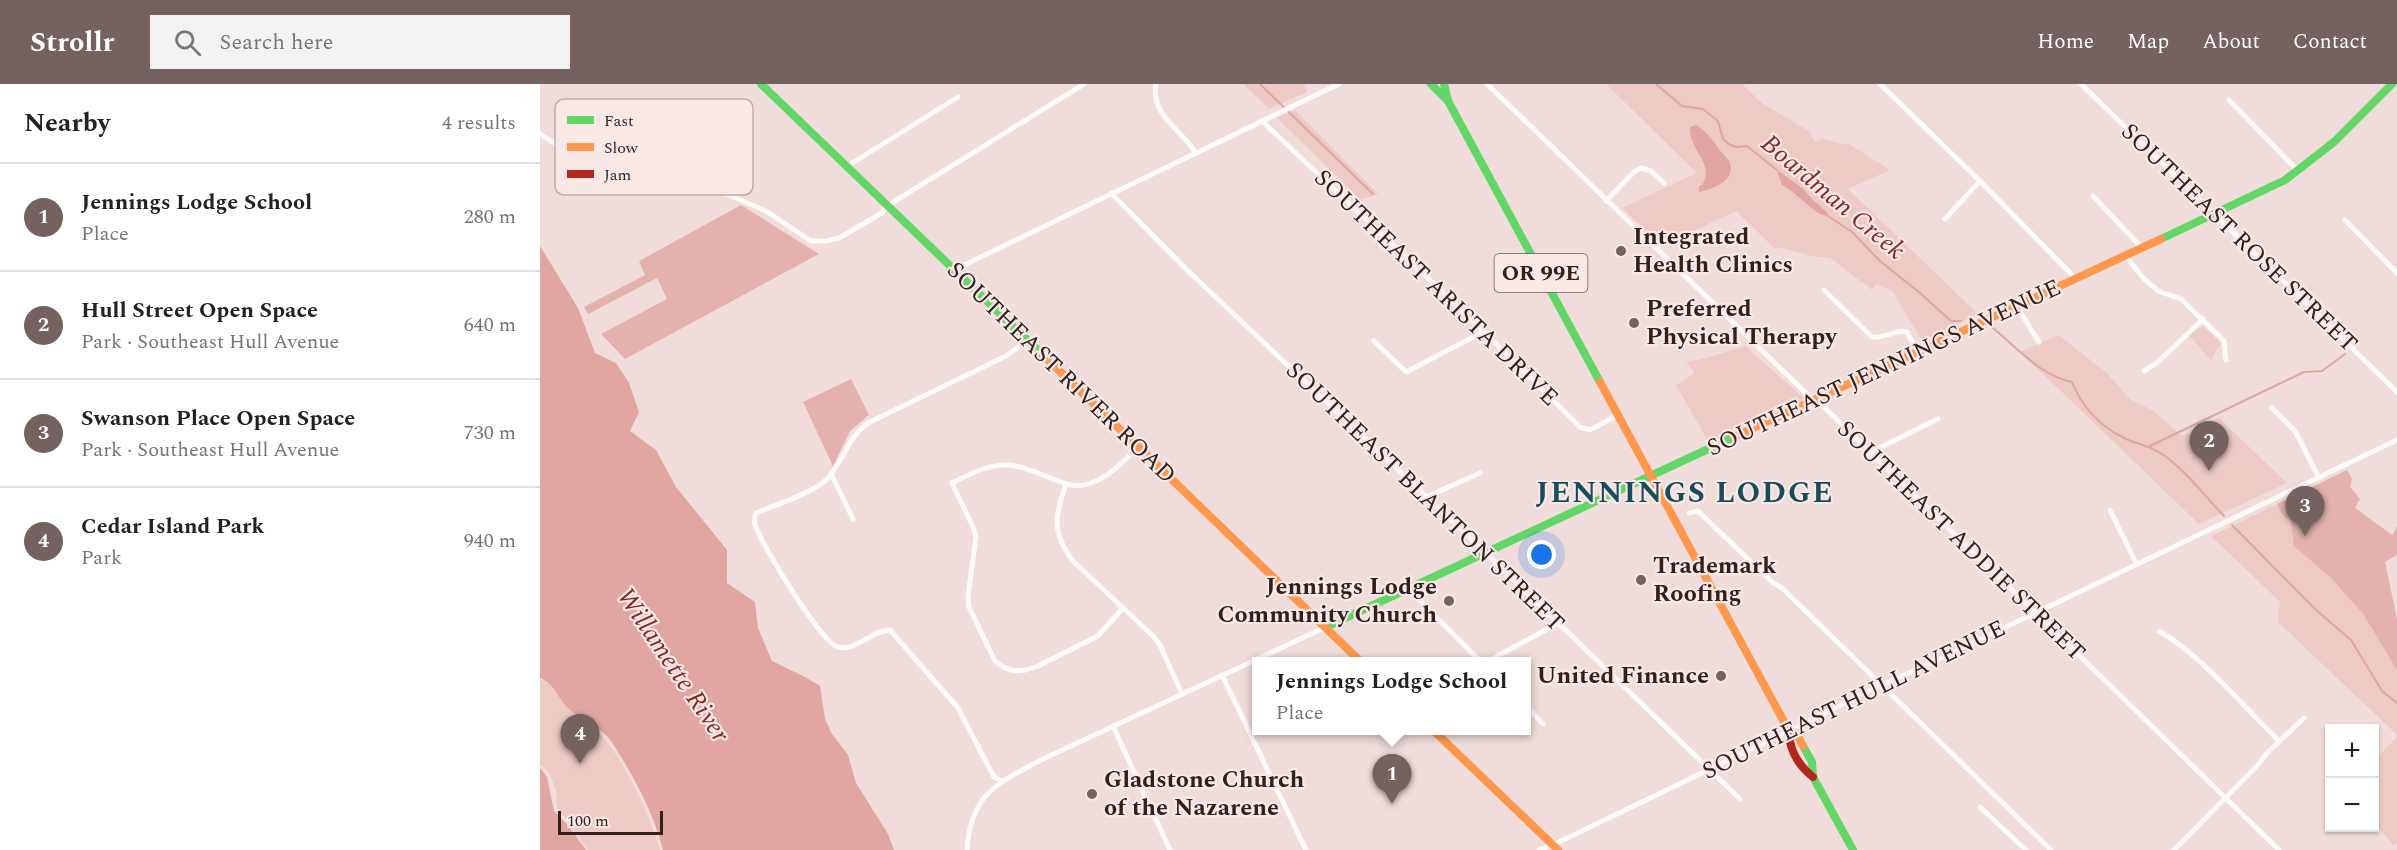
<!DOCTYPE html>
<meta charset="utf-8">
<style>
:root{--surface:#fff;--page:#f2f2f2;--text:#222;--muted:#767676;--line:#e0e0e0;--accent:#736260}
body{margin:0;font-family:Spectral,serif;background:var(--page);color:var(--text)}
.controls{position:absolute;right:18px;bottom:18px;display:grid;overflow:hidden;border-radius:0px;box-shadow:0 2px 4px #0004}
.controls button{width:54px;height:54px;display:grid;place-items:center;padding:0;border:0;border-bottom:2px solid var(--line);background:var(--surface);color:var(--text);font:30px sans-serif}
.scale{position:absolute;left:18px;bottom:15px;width:105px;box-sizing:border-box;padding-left:6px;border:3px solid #30201e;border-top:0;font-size:16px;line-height:21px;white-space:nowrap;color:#30201e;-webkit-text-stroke:4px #fae8e6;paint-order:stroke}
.you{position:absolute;left:1002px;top:471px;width:21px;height:21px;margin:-15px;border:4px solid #fff;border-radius:50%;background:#1a73e8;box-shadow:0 0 0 9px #1a73e833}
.badge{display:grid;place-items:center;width:39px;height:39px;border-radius:50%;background:var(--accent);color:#fff;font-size:20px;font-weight:700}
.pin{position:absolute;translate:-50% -50px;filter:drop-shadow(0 2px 3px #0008)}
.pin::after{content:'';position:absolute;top:32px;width:21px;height:18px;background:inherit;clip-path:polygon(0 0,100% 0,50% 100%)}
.popup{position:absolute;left:712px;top:573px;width:279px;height:78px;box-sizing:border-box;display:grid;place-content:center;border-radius:0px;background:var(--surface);filter:drop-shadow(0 2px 4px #0005);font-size:20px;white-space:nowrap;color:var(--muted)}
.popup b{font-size:22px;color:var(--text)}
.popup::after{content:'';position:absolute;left:50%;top:100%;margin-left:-12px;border:12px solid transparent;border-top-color:var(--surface)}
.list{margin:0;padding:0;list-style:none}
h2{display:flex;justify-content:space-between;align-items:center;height:78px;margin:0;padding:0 24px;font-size:26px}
h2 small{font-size:20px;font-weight:400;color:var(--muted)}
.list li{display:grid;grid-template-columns:39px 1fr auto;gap:18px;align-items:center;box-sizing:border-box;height:108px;padding:0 24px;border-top:2px solid var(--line)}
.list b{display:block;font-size:22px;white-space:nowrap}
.list p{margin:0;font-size:20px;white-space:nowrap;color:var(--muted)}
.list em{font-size:20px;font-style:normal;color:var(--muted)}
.icon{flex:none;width:33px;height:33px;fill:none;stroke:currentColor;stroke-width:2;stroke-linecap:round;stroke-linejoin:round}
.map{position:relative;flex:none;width:1857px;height:766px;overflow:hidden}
header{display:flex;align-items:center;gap:36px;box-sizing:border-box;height:84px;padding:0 30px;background:var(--accent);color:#fff}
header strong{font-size:28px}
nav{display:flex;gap:33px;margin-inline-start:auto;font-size:21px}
.search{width:420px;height:54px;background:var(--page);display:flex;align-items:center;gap:15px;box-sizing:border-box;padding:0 21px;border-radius:0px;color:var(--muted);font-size:22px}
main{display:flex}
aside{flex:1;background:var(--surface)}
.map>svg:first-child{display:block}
.green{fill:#eecac6}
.forest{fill:#e4b2ad}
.water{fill:#e1a6a0}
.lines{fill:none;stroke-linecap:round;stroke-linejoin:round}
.stream{stroke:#e1a6a0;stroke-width:2}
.street{stroke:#fdfafa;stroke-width:5}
.fast{stroke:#63d668;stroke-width:8}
.slow{stroke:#ff974d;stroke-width:8}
.jam{stroke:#b3261e;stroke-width:8}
.poi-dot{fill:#736260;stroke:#fae8e6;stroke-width:2}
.labels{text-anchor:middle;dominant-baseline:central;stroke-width:4.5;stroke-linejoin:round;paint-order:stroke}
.shield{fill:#fae8e6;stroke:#6d5c5a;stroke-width:1.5}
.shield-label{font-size:22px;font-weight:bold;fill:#30201e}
.poi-label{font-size:24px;font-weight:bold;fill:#30201e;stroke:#fae8e6;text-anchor:start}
.street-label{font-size:24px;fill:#30201e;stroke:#fae8e6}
.water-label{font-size:26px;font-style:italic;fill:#832a25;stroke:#fae8e6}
.district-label{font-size:30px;font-weight:bold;letter-spacing:1.5px;fill:#164d5a;stroke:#fae8e6}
.key{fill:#fae8e6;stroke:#bdacaa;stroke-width:1.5}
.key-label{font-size:16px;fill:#30201e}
</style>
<header>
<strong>Strollr</strong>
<div class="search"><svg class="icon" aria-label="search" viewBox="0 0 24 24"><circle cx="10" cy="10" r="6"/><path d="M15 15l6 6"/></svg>Search here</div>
<nav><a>Home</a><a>Map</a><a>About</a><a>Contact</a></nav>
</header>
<main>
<aside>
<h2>Nearby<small>4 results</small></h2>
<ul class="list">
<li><span class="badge">1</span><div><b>Jennings Lodge School</b><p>Place</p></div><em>280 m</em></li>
<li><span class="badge">2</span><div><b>Hull Street Open Space</b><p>Park · Southeast Hull Avenue</p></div><em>640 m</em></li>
<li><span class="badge">3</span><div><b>Swanson Place Open Space</b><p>Park · Southeast Hull Avenue</p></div><em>730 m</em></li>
<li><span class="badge">4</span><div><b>Cedar Island Park</b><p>Park</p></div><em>940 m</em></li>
</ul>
</aside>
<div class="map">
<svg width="1857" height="766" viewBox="0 0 1857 766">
<rect width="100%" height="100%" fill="#f0dddb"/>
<g class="green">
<path d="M703,0H764L767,8L729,25Z"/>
<path d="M1066,0H1202L1223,20L1269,47L1275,58L1283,54L1300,60H1309L1350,86L1308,105L1438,230L1382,257L1353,208L1337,200L1332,206L1290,174L1272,172L1243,164H1234L1196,127L1122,162L1082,124L1157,89Z"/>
<path d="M755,26L838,110L821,116L737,34Z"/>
<path d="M1661,243L1665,244L1681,259L1671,276L1649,252Z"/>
<path d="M1518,251L1566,288L1591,316L1612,326L1642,352L1679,334L1747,399L1659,440L1480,268Z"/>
<path d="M1205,262L1264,314L1168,357L1136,301L1155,289L1146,278L1167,274Z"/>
<path d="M1807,386L1812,395L1810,403L1820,415L1815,424L1852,451L1857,443V462L1792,494L1823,530L1857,586V651L1738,538L1740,518L1671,452Z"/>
<path d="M0,596C17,600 22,615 33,626C42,635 53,642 61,651C85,677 110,732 120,766H48L17,723L16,707L10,690L0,680Z"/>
<path d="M1857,653V759L1854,762L1835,740L1834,676Z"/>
</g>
<g class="forest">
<path d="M201,121L279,170L85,275L61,250L127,215L117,194L48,230L44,223L105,191L99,177Z"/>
<path d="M311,295L329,331L310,347L293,382L263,318Z"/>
<path d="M1807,386L1812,395L1810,403L1820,415L1815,424L1852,451L1857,443V471L1845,478L1857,535V586L1823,530L1791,494L1754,462L1751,437L1742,430L1737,420Z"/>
</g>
<g class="water">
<path d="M1156,41C1165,46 1173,56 1179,65C1182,70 1189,74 1190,80C1195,97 1173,105 1159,108V102L1162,101C1176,80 1149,68 1150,43Z"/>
<path d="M1237,86L1264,105C1269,115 1281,121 1288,130L1282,131C1267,123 1257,109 1242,101Z"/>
<path d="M0,162L38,224L55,269L76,279L89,299L99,328L90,347L116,366L136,403L187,466V499L215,518L218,544L232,577L265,593L280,602L285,635L292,650L308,671L316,699L348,750L354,766H123C113,727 93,691 71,657C60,642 43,637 29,625C18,615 15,600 0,594Z"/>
<path d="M0,684L7,693L14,727L27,740L46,766H0Z"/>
</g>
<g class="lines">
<g class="stream">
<path d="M720,0L833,110"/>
<path d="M1116,0L1142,22L1163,25L1178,37L1183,55L1189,60L1196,63L1207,62L1237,86"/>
<path d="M1285,130L1312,148L1340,177L1380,209L1411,237H1421"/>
<path d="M1453,244C1477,264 1501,292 1532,298C1542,323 1560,342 1584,354C1598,361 1607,360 1622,370C1643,384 1666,413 1684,432"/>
<path d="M1610,362L1764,288L1782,287L1805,270"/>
<path d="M1692,441L1775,525L1811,556L1842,607L1857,619"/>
</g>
<g class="street">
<path d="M616,0C610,31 641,45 655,68"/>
<path d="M947,0L1270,313L1282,321L1739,766"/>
<path d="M1340,0L1440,97L1536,195"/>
<path d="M1541,0L1857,308"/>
<path d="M1689,16L1759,88"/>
<path d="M722,37L930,234L1040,343L1050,346L1078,331"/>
<path d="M0,50L16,60L37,62L107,86L182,108L226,127L271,157H286L299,154L342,129L347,122L544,0"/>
<path d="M306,83L418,13"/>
<path d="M571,109L646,185L946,469L1200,715"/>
<path d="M1553,112L1602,164"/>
<path d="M1066,117L1094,88L1101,84L1111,87L1124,99"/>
<path d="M1405,135L1440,97"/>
<path d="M1805,136L1857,189"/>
<path d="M1586,172L1604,195L1618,207L1641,215L1684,257L1686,276"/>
<path d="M414,186L799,0"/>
<path d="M1284,206L1332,253C1345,255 1354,245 1367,248L1378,269"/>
<path d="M1477,223L1499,258"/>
<path d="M834,257L866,288L943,248"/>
<path d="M1604,287L1617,279L1663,235"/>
<path d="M1732,324L1755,347L1779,394"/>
<path d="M1329,369L1398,335"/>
<path d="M291,390L313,435"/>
<path d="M526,400C515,432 511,448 533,477L613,552L620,561L642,610"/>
<path d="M886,413L940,389"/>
<path d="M1570,426L1596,479"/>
<path d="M1149,429L1158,427L1160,429L1232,498L1242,504L1511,766"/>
<path d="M868,505L941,578"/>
<path d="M583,524L558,552L498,582L486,586L475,587L465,584L455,577L429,523L428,512L436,453L433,443L412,399C430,390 448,380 469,381C489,383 507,394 527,400C555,408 581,381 597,363"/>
<path d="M1619,547C1662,572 1703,622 1739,657"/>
<path d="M946,578L1017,540"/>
<path d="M682,591L766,766"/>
<path d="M987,623L1003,640"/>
<path d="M573,642L630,766"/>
<path d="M462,697L454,693L418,624L350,546C332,546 316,568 298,563C282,560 222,461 216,443C214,438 214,434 216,429C233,422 275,408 287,395C304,377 307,354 328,339L466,272L487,257"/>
<path d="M1440,723L1486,766"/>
<path d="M427,766C430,710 458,699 501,676L786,543"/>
<path d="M999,766L1019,758L1249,647L1334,604L1378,585L1857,356"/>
<path d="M1634,766L1718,681L1726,670L1764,634"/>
</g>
<g class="fast">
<path d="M221,0L504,272"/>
<path d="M891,0L908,17"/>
<path d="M904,0L908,17L1060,298"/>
<path d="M1621,155L1745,96L1794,58L1852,0"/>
<path d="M786,543L1194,353"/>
<path d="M1263,662L1272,678L1273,693L1313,766"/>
</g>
<g class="slow">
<path d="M504,272L821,578"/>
<path d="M1060,298L1249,647L1259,654L1263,662"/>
<path d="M1194,353L1621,155"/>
<path d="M893,646L1018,766"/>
</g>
<path class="jam" d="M1249,647C1249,667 1258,681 1273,693"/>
</g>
<g class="poi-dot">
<circle cx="1081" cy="167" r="6"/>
<circle cx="1094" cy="239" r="6"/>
<circle cx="1101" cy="496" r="6"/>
<circle cx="909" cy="517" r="6"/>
<circle cx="1181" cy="592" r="6"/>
<circle cx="552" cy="710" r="6"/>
</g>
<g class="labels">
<rect class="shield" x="954.5" y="170" width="93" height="38" rx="4.5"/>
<g class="shield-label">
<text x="1001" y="189">OR 99E</text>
</g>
<g class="poi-label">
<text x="1093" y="153">Integrated<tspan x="1093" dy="28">Health Clinics</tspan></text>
<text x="1106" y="225">Preferred<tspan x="1106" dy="28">Physical Therapy</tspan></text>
<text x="1113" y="482">Trademark<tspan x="1113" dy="28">Roofing</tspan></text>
<text x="897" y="503" text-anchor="end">Jennings Lodge<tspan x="897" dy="28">Community Church</tspan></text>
<text x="1169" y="592" text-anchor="end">United Finance</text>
<text x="564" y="696">Gladstone Church<tspan x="564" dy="28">of the Nazarene</tspan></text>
</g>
<g class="street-label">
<text transform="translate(1699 154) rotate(44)">SOUTHEAST ROSE STREET</text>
<text transform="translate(896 204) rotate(44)">SOUTHEAST ARISTA DRIVE</text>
<text transform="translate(1344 284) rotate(-25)">SOUTHEAST JENNINGS AVENUE</text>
<text transform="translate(521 289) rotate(44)">SOUTHEAST RIVER ROAD</text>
<text transform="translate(885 413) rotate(44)">SOUTHEAST BLANTON STREET</text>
<text transform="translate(1421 457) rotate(44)">SOUTHEAST ADDIE STREET</text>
<text transform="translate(1314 616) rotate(-26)">SOUTHEAST HULL AVENUE</text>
</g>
<g class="water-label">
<text transform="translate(1293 113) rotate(40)">Boardman Creek</text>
<text transform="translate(133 581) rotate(56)">Willamette River</text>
</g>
<g class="district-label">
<text x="1145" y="409">JENNINGS LODGE</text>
</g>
</g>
<rect x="15" y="15" width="198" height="96" rx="9" class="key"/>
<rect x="27" y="32" width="27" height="8" fill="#63d668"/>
<rect x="27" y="59" width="27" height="8" fill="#ff974d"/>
<rect x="27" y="86" width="27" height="8" fill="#b3261e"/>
<g class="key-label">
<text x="64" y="42">Fast</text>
<text x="64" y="69">Slow</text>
<text x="64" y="96">Jam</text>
</g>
</svg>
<div class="controls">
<button>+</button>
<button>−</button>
</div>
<div class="scale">100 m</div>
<div class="you"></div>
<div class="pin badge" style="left:852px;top:720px">1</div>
<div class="popup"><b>Jennings Lodge School</b>Place</div>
<div class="pin badge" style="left:1669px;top:387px">2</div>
<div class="pin badge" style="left:1765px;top:452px">3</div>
<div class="pin badge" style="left:40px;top:680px">4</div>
</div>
</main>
